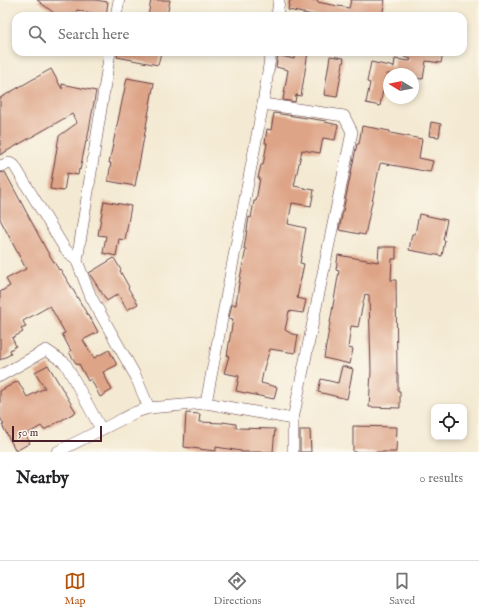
<!DOCTYPE html>
<style>
:root{--surface:#fff;--page:#f2f2f2;--text:#202124;--muted:#757577;--line:#e0e0e0;--accent:#b45309}
body{margin:0;font-family:"IM FELL English",serif;background:var(--page);color:var(--text)}
.controls{position:absolute;right:12px;bottom:12px;display:grid;overflow:hidden;border-radius:8px;box-shadow:0 2px 6px #0003}
.controls button{width:36px;height:36px;display:grid;place-items:center;padding:0;border:0;border-bottom:1px solid var(--line);background:var(--surface);color:var(--text);font:20px sans-serif}
.compass{position:absolute;left:383px;top:68px;width:36px;height:36px;border-radius:50%;background:var(--surface);box-shadow:0 2px 6px #0003;rotate:280deg}
.scale{position:absolute;left:12px;bottom:10px;width:90px;box-sizing:border-box;padding-left:4px;border:2px solid #4a1f2b;border-top:0;font-size:11px;line-height:14px;white-space:nowrap;color:#4a1f2b;-webkit-text-stroke:3px #fbf7ec;paint-order:stroke}
.list{margin:0;padding:0;list-style:none}
h2{display:flex;justify-content:space-between;align-items:center;height:52px;margin:0;padding:0 16px;font-size:17px}
h2 small{font-size:13px;font-weight:400;color:var(--muted)}
.icon{flex:none;width:22px;height:22px;fill:none;stroke:currentColor;stroke-width:2;stroke-linecap:round;stroke-linejoin:round}
.map{position:relative;flex:none;width:479px;height:452px;overflow:hidden}
.search{position:absolute;background:var(--surface);box-shadow:0 2px 6px #0003;left:12px;right:12px;top:12px;height:44px;display:flex;align-items:center;gap:10px;box-sizing:border-box;padding:0 14px;border-radius:12px;color:var(--muted);font-size:15px}
.sheet{height:108px;background:var(--surface)}
nav{display:flex;justify-content:space-around;align-items:center;box-sizing:border-box;height:56px;border-top:1px solid var(--line);background:var(--surface);font-size:11px;color:var(--muted)}
nav a{display:grid;justify-items:center;gap:2px}
nav .on{color:var(--accent)}
.map>svg:first-child{display:block}
.building{fill:#dea487}
.lines{fill:none;stroke-linecap:round;stroke-linejoin:round}
.street-casing{stroke:#643d44;stroke-width:12}
.street{stroke:#fff;stroke-width:11}
</style>
<div class="map">
<svg width="479" height="452" viewBox="0 0 479 452">
<rect width="100%" height="100%" fill="#fbf7ec"/>
<filter id="ink" filterUnits="userSpaceOnUse"><feTurbulence type="fractalNoise" baseFrequency=".025" numOctaves="2"/><feDisplacementMap in="SourceGraphic" scale="8" xChannelSelector="R" yChannelSelector="G"/><feConvolveMatrix kernelMatrix="1 2 1 2 8 2 1 2 1" color-interpolation-filters="sRGB"/></filter>
<filter id="wash" filterUnits="userSpaceOnUse"><feTurbulence type="fractalNoise" baseFrequency=".012" numOctaves="4" result="noise"/><feDisplacementMap in="SourceGraphic" scale="16" xChannelSelector="R" yChannelSelector="G"/><feGaussianBlur stdDeviation="0.9" result="paint"/><feColorMatrix in="noise" values="0 0 0 0 0 0 0 0 0 0 0 0 0 0 0 0 0 1.4 0 .05"/><feComposite in="paint" operator="in"/></filter>
<g filter="url(#wash)">
<rect width="100%" height="100%" fill="#f4ead3"/>
<g id="blocks">
<g class="building">
<path d="M37,0H95L108,2L106,16L77,10L73,16H58Z"/>
<path d="M151,0H170L167,16H148Z"/>
<path d="M290,0H318L317,2L349,8L351,0H385L382,16H318L288,10Z"/>
<path d="M118,52H161L158,65L117,57Z"/>
<path d="M295,52H308L301,96L296,95L295,102L283,100L288,70L276,67L278,55L294,59Z"/>
<path d="M404,52H443L441,63L426,61L423,79L413,78V74H386L380,106L366,103L370,83L367,82L371,62L394,67L395,59L410,61L411,59L404,57Z"/>
<path d="M330,56L344,58L337,97L324,95Z"/>
<path d="M51,69L62,89V84L96,91L87,141H86L80,170L79,169L78,175L67,173L64,191L50,189L59,136L77,123L72,114L0,155V98Z"/>
<path d="M127,78L154,83L135,186L108,181L111,163H109Z"/>
<path d="M274,113L326,121L325,122L338,125L335,140L323,138L320,153L302,150L294,186L314,190L311,206L292,203L288,224L306,228L300,263L304,264L297,298L306,300L303,313L289,311L285,330L292,334L298,335L295,353L270,349L264,368L261,383L277,387L274,399L236,391L239,376L224,373L229,356H227L233,319L229,318L232,304L236,305L239,283L246,249H244L249,217L251,218L254,201H256L260,178H258L261,165H263L267,143H265L267,129L271,130Z"/>
<path d="M431,122L441,124L439,137L429,136Z"/>
<path d="M362,126L390,131V133L422,139L419,158L433,161L430,172L381,163L380,164L365,235L339,230L357,144H359Z"/>
<path d="M5,172L47,251L59,270L60,269L69,283L90,319H91L98,332L83,340L94,358L109,350L117,365L103,372L112,390L100,397L91,379L88,381L79,364L77,365L69,352L71,351L62,334L65,333L50,306L23,321L26,327L21,329L23,332L12,338L16,346L10,350L11,354L0,360V292L10,286L6,279L26,269L0,219V173Z"/>
<path d="M104,201L131,206L125,240L119,239L116,256L103,253L106,236L98,235Z"/>
<path d="M419,214L447,220L443,240H445L442,256L409,250L412,234H415Z"/>
<path d="M379,247H396V259H392L391,280H396L397,374H398V391H400V408L369,407L371,371L369,295L365,294L358,327L351,326L348,348L353,349L350,364L324,358L339,271L336,270L338,255L378,262Z"/>
<path d="M114,258L121,270L120,271L129,287L128,288L138,304L127,310L118,294L107,301L89,273Z"/>
<path d="M48,365L76,412L44,430L41,426L26,435L30,443L16,451L2,425H4L0,417V391L18,381L27,397L45,388L35,372Z"/>
<path d="M342,366L353,369L347,399L318,392L321,379L338,383Z"/>
<path d="M186,413L200,414L199,422L223,423V422L236,424V428L275,429L273,452H241V451L216,447V451L207,450L184,447Z"/>
<path d="M353,426L397,427L396,452H353Z"/>
<path d="M300,430H310L311,452H300Z"/>
</g>
</g>
</g>
<g filter="url(#ink)">
<use href="#blocks" fill-opacity="0" stroke="#643d44" stroke-width="1"/>
<g class="lines">
<defs>
<g id="street">
<path d="M116,16L119,0"/>
<path d="M277,16L279,0"/>
<path d="M110,52L77,261L91,297L135,375L149,408"/>
<path d="M271,52L263,104L206,403L293,419"/>
<path d="M263,104L344,116L352,132L293,419V452"/>
<path d="M0,166L9,163L14,165L65,249L77,261"/>
<path d="M0,376L46,350L65,363L101,429"/>
<path d="M57,452L136,412L149,408L206,403"/>
</g>
</defs>
<use href="#street" class="street-casing"/>
<use href="#street" class="street"/>
</g>
</g>
</svg>
<div class="controls">
<button><svg class="icon" aria-label="locate" viewBox="0 0 24 24"><circle cx="12" cy="12" r="6"/><path d="M12 2v4M12 18v4M2 12h4M18 12h4"/></svg></button>
</div>
<svg class="compass" viewBox="-18 -18 36 36"><path d="M0-13l5 13h-10z" fill="#e53935"/><path d="M0 13l5-13h-10z" fill="#757577"/></svg>
<div class="scale">50 m</div>
<div class="search"><svg class="icon" aria-label="search" viewBox="0 0 24 24"><circle cx="10" cy="10" r="6"/><path d="M15 15l6 6"/></svg>Search here</div>
</div>
<section class="sheet">
<h2>Nearby<small>0 results</small></h2>
<ul class="list">
</ul>
</section>
<nav>
<a class="on"><svg class="icon" aria-label="map" viewBox="0 0 24 24"><path d="M3 6l6-2 6 2 6-2v14l-6 2-6-2-6 2zM9 4v14M15 6v14"/></svg>Map</a>
<a><svg class="icon" aria-label="directions" viewBox="0 0 24 24"><path d="M12 3l9 9-9 9-9-9zM9 14v-3h6M13 9l2 2-2 2"/></svg>Directions</a>
<a><svg class="icon" aria-label="saved" viewBox="0 0 24 24"><path d="M7 4h10v16l-5-4-5 4z"/></svg>Saved</a>
</nav>
